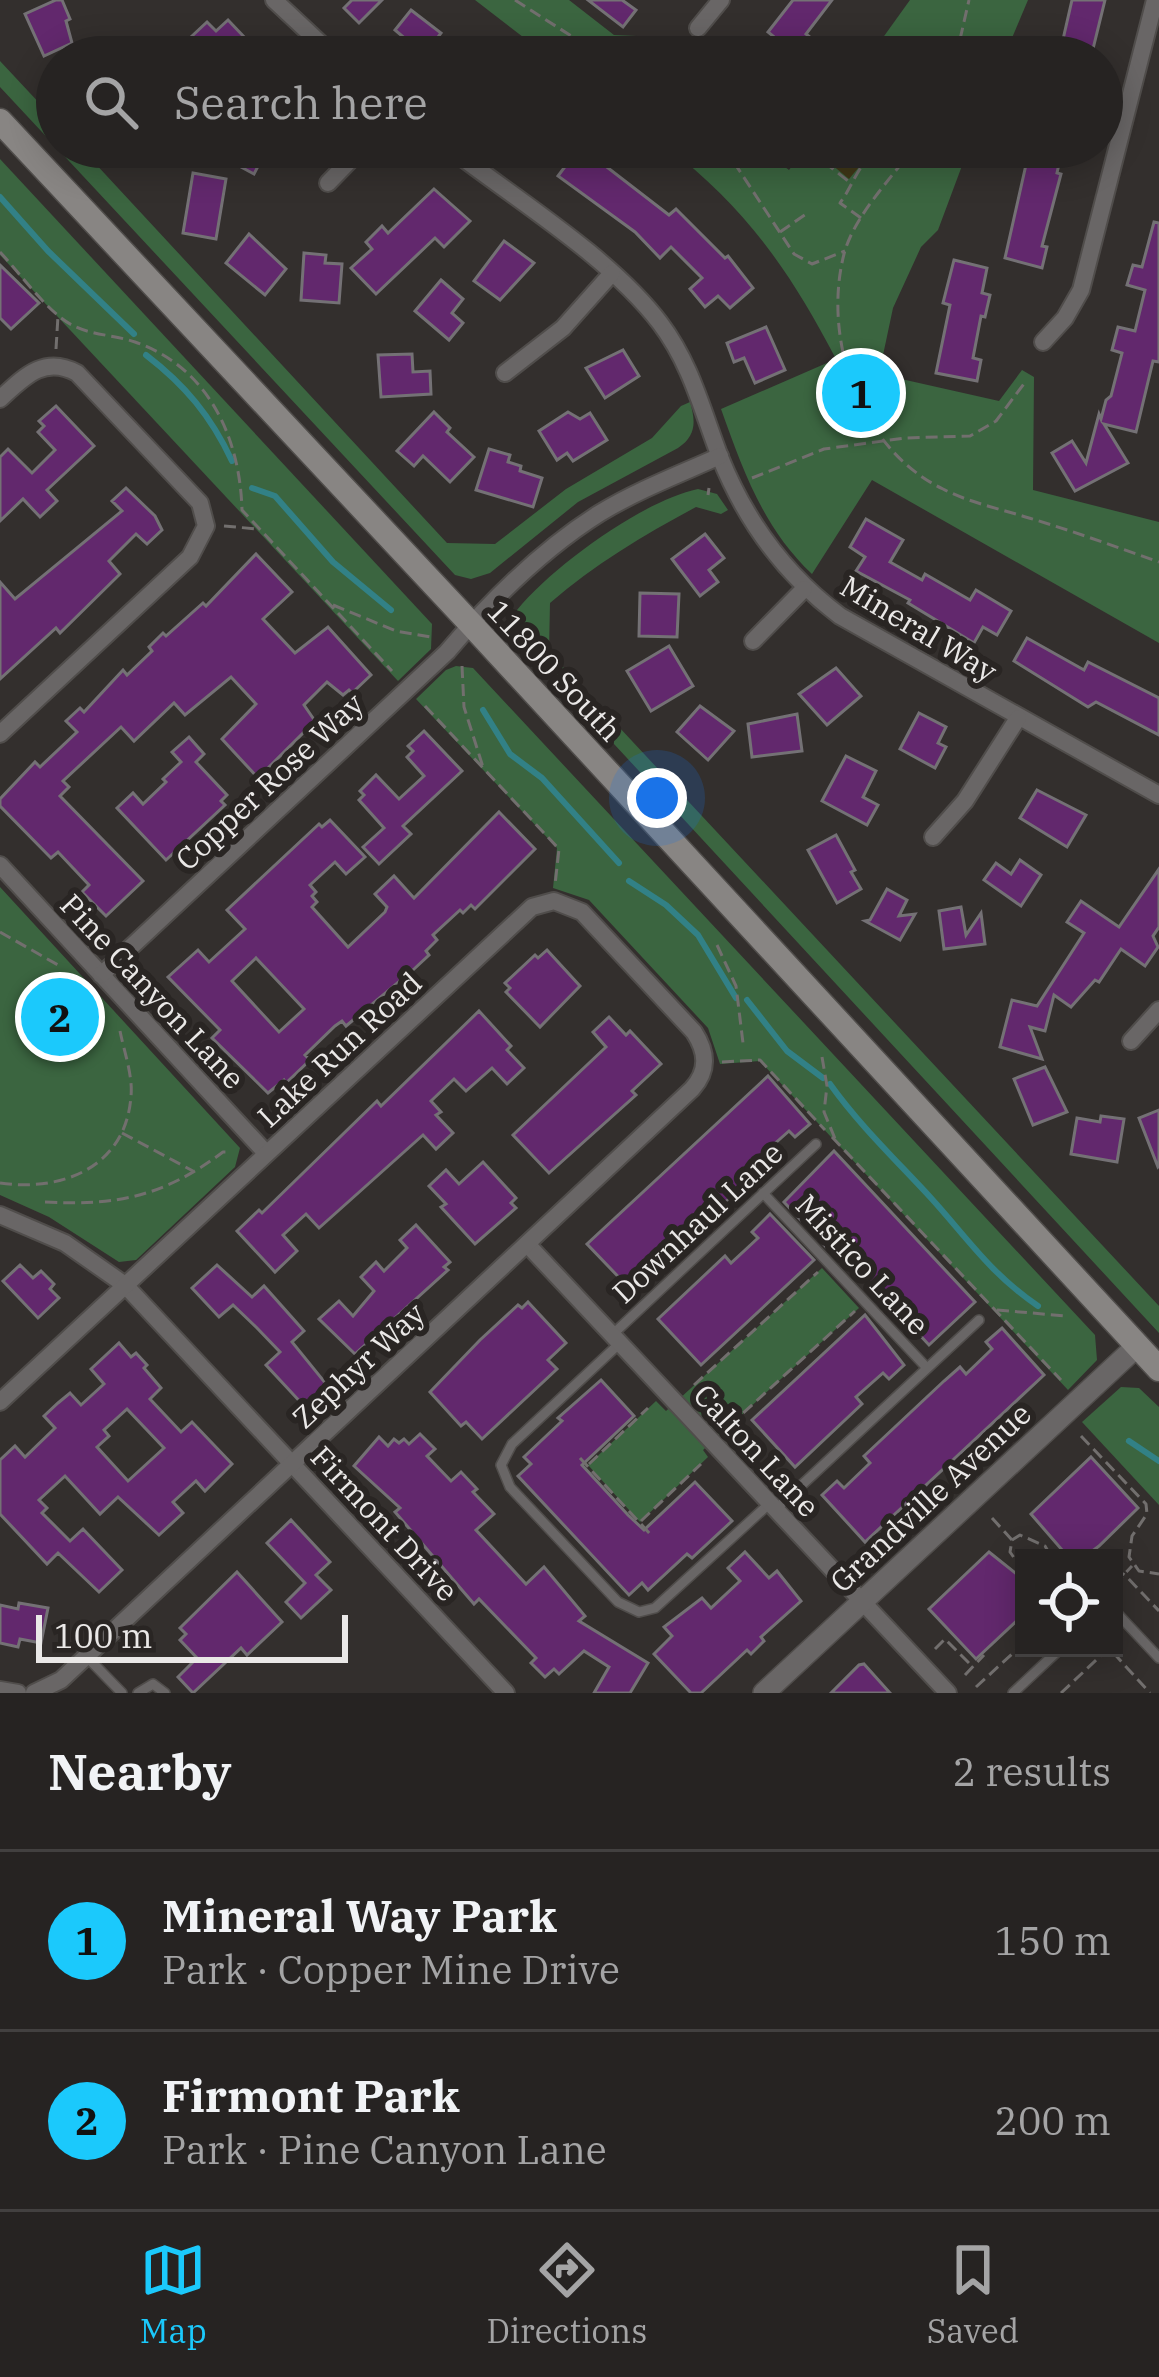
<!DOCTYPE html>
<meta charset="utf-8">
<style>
:root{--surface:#262322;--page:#322f2f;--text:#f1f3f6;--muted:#a4a4a5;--line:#424040;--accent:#1bc9fc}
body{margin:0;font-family:"IBM Plex Serif",serif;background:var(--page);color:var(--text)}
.controls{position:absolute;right:36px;bottom:36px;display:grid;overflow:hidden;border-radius:0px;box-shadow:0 6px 30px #0003}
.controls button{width:108px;height:108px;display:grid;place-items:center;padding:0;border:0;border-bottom:3px solid var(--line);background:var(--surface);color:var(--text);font:60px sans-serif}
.scale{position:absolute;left:36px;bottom:30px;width:312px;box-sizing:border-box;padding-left:12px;border:6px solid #eae8e7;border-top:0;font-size:33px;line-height:42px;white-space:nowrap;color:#eae8e7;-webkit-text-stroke:9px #292523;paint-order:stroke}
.you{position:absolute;left:657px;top:798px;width:42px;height:42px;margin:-30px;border:9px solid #fff;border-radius:50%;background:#1a73e8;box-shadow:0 0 0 18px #1a73e833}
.badge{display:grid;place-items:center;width:78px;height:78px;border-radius:50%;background:var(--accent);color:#111;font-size:39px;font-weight:700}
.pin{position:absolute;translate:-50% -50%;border:6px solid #fff;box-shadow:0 3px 12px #0006}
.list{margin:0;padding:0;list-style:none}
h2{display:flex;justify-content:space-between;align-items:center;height:156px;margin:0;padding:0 48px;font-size:51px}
h2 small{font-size:39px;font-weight:400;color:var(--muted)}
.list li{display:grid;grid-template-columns:78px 1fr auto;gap:36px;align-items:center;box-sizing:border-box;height:180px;padding:0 48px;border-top:3px solid var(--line)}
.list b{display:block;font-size:45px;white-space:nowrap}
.list p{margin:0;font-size:39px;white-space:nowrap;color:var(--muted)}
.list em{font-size:39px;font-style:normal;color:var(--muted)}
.icon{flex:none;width:66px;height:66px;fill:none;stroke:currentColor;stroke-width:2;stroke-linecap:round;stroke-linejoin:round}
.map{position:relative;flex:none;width:1159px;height:1693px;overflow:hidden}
.search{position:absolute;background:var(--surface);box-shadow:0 6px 30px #0003;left:36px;right:36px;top:36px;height:132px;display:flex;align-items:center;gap:30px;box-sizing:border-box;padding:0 42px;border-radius:66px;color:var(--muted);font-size:45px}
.sheet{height:516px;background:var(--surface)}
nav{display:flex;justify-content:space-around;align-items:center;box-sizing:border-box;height:168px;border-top:3px solid var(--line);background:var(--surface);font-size:33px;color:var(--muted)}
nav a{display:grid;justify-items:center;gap:6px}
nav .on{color:var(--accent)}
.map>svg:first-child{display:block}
.green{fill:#3b6540}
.sand{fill:#3f3717}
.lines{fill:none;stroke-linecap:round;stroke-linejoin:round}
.stream{stroke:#328186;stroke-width:6}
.building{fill:#62286d;stroke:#747175;stroke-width:3;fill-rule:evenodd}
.service-casing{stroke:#504d4b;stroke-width:12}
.minor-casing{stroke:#504d4b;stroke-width:20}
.tertiary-casing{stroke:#504d4b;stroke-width:24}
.secondary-casing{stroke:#504d4b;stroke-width:27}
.path{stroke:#726f6e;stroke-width:3;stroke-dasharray:12 6;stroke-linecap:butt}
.service{stroke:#696666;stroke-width:9}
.minor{stroke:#696666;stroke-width:16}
.tertiary{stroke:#696666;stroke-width:21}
.secondary{stroke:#888583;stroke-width:24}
.labels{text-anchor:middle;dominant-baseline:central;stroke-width:12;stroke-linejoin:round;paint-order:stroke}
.street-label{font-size:30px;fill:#eae8e7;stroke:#292523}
</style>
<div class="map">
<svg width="1159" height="1693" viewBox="0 0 1159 1693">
<rect width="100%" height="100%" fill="#332f2d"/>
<g class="green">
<path d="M475,0H569L614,35L659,37L675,57H549Z"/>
<path d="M910,0H1028L1004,57H869Z"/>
<path d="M0,61L57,122V147H80L447,543L495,544L566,489L652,438L681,406L690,402C696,422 696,436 678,448L578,502L490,573L471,579L455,575L0,87Z"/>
<path d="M667,147H759L789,170L806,147H969L938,230L921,247L893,308L879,374L999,401L1022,370L1034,377L1033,490L1159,522V643L872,480L812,574C763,528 743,470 721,409L836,359C790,271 746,208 667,147Z"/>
<path d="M0,159L432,624L431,649L398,681L0,255Z"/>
<path d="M698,489L717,494L728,510L721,514L696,507C644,535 595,564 550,603L549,652L1159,1306V1333L515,637L517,610C553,566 642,501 698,489Z"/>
<path d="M456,666L473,668L1095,1335L1097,1360L1068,1390L760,1061L720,1064L708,1028L589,900L553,888L557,848L416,699L446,670Z"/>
<path d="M0,887L240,1148L235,1167L136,1260L119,1262L49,1217L0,1195Z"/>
<path d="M822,1268L859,1308L703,1450L708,1457L640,1522L588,1465L656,1401L666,1411Z"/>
<path d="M1121,1387L1139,1388L1159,1407V1505L1082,1422Z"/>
</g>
<path class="sand" d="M835,147H859L869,155L849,179L825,159Z"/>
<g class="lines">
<g class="stream">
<path d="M0,197L48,251L134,334"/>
<path d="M146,355C185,385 211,416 232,461"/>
<path d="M252,488L275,496L333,562L391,610"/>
<path d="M483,710L510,754L542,778L619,863"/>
<path d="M629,881L666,905L698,935L736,998"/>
<path d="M747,1000L787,1051L823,1078"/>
<path d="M830,1084C860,1126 897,1161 931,1198C969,1240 990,1273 1038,1306"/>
<path d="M1129,1441L1159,1461"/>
</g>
</g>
<g class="building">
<path d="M56,0H62L70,19L66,21L72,43L44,56L25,14Z"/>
<path d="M352,0H382L359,23L344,8Z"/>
<path d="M588,0H622L636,10L623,27Z"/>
<path d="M793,0H832L806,34L816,42L804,57H776L764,48L773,36L768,32Z"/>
<path d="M1072,0H1105L1091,57H1059Z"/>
<path d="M411,10L441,33L438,37L463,57H395L408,41L395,30Z"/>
<path d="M228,20L246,39L227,57H211L192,36L207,22L216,31Z"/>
<path d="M204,147H268L254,174Z"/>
<path d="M545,147H610L599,161L669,215L676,209L725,258L728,256L753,288L730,308L718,296L705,307L690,289L702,278L671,247L660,258L635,232L558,176L567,164Z"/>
<path d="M1030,147L1061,155L1057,173L1061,174L1042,246L1047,247L1042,268L1005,258Z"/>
<path d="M193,173L226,179L216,239L183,233Z"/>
<path d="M434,189L470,221L444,247L435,238L376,294L351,268L372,249L366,242L382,226L388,233Z"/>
<path d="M1154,222L1159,223V362L1153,361L1136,432L1104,424L1128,463L1075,491L1052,453L1072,441L1086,463L1099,414L1101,419L1106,400L1111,396L1122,353L1112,350L1118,327L1135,331L1145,290L1127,285L1133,265L1142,267Z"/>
<path d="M249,234L286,269L265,295L226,263Z"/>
<path d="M504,241L534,263L500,300L474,281Z"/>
<path d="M304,253L326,255L325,263L342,264L339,303L301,300Z"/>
<path d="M954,260L987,268L982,293L990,295L985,317L981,316L973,358L981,360L977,381L936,373L950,305L943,303Z"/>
<path d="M0,265L39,303L11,329L0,318Z"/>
<path d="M441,280L463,299L452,313L463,323L449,340L415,311Z"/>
<path d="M766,327L785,370L755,383L744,358L734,362L727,343Z"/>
<path d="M623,350L639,376L605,398L586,368Z"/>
<path d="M412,354L413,372L430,371L431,394L381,397L378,355Z"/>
<path d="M56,406L94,446L47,490L57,501L40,517L23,499L0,521V457L8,449L32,473L55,450L38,432L44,426L39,421Z"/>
<path d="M434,412L450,428L447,432L474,457L450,482L423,456L414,466L397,451Z"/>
<path d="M568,412L580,419L590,413L607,440L573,461L567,453L557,460L539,431Z"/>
<path d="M489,449L510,455L508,462L521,466L520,471L542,478L533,507L476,490Z"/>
<path d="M126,488L155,516L162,530L147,544L136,534L109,561L120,574L60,633L56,628L0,679V582L15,599L122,511L112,501Z"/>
<path d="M866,519L903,540L890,562L922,580L925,574L970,600L976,590L1011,611L997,635L983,627L974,643L908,603L910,600L856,571L865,557L850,547Z"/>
<path d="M705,534L724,558L709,570L718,582L700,596L672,559Z"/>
<path d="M256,554L292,592L263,619L295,653L328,627L371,675L352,693L349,690L343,695L327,682L304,705L315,721L258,778L222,739L256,704L231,677L185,715L174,703L134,741L121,727L63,781L69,787L60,796L143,881L106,916L82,892L89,885L58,852L51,858L0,806V799L35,762L40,767L77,732L66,721L80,708L84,712L123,670L127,675L152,651L149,647L163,633L166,636L203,603L206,606Z"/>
<path d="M640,593L679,594L677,637L639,636Z"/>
<path d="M1027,638L1084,670L1088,662L1159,698V735L1096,702L1088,707L1014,661Z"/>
<path d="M669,646L693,686L651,711L627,671Z"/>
<path d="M836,668L861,696L827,725L799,694Z"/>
<path d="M700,706L734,731L708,760L677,732Z"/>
<path d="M919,713L946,727L938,743L946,747L935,768L900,749Z"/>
<path d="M797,714L802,751L752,757L748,724Z"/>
<path d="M424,731L462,771L403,826L411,834L379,864L363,847L384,828L359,800L364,795L360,791L376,775L399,799L424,776L407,757L413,751L408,746Z"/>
<path d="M189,737L204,754L196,762L227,795L221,801L225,805L166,860L117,808L133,793L143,804L166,782L163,779L181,762L172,752Z"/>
<path d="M846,756L876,771L863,797L878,805L867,825L822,801Z"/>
<path d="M1037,790L1086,815L1067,847L1020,818Z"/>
<path d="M499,812L535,849L475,909L471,905L463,913L460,910L433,935L437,940L426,951L429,955L413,970L346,1026L342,1021L335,1026L305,1055L310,1060L286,1083L284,1080L268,1093L212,1038L220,1030L168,977L198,950L209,962L245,929L227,910L319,824L322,827L330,820L365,857L346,874L335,862L310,885L316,892L312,896L317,902L312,907L348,947L385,912L387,907L375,894L394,876L414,898ZM256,958L304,1009L279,1032L232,981Z"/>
<path d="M836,835L855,870L851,872L861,889L837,903L808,850Z"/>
<path d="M1020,860L1041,875L1021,906L984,880L996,863L1011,874Z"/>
<path d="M1159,869V927L1153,936L1158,947L1145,966L1121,949L1099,982L1095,980L1071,1007L1054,995L1045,1031L1030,1027L1042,1059L1000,1047L1012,1000L1037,1006L1084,933L1067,922L1081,901L1119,927Z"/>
<path d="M887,889L907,900L899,916L915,914L900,940L865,921L870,920Z"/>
<path d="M961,907L966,935L981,913L985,944L944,949L939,911Z"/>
<path d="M547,950L580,986L540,1027L506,992L510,988L505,983L535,955L538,958Z"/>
<path d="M479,1011L511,1046L507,1050L524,1068L507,1084L492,1068L466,1091L454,1079L431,1101L441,1112L436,1115L453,1133L436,1149L423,1135L319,1228L306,1214L283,1235L297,1251L275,1272L237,1231L259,1210L262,1213L377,1101L381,1106Z"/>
<path d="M609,1017L626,1035L630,1031L661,1064L632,1091L636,1095L549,1173L513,1135L606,1047L593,1032Z"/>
<path d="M1045,1067L1067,1112L1033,1125L1014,1079Z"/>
<path d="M768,1076L810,1124L795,1137L789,1131L762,1155L768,1162L688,1237L673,1252L666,1245L640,1269L646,1276L631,1290L587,1244Z"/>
<path d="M1159,1110V1166L1158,1167L1139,1118Z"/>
<path d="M1101,1116L1124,1119L1117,1162L1071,1154L1077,1118L1100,1122Z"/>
<path d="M834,1151L975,1302L929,1345L903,1317L897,1323L879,1303L885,1298L833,1243L827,1248L784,1202Z"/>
<path d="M483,1162L516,1198L511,1203L516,1208L475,1244L441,1207L446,1204L429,1186L446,1170L459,1184Z"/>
<path d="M770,1214L814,1260L701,1365L658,1319L725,1256L731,1263L758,1238L752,1232Z"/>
<path d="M416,1225L450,1262L444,1267L448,1270L355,1354L319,1319L339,1301L353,1316L374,1291L361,1277L376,1262L384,1271L407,1248L400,1240Z"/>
<path d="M20,1265L33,1278L41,1271L54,1284L50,1289L59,1298L38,1318L3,1281Z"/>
<path d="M217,1265L252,1297L264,1286L304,1331L292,1342L327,1385L304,1406L266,1365L280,1352L257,1328L233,1305L219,1317L192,1288Z"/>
<path d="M528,1302L566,1343L548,1360L557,1369L482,1439L466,1422L461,1426L430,1392L480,1340L518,1305L522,1308Z"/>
<path d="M865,1315L904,1365L889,1379L883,1373L856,1397L862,1404L795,1467L752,1420Z"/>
<path d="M1002,1328L1044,1375L865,1542L822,1495L837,1481L844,1488L870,1463L864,1456L944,1381L960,1367L966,1374L992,1349L986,1342Z"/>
<path d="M119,1343L131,1357L136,1353L147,1365L144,1368L161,1388L150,1399L181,1432L192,1422L232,1464L205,1491L196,1481L173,1502L183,1513L159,1535L118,1497L100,1514L65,1476L39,1500L47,1508L42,1513L70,1541L83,1529L122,1570L99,1592L58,1553L47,1564L0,1514V1460L15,1446L25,1457L55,1428L44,1416L58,1403L70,1393L81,1405L104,1384L91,1369ZM127,1409L164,1448L128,1481L97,1447L109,1436L104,1430Z"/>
<path d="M601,1380L634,1416L582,1465L628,1515L644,1530L695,1482L732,1521L692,1558L687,1554L648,1590L642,1583L629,1595L518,1476L531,1464L524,1457L562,1421L558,1418Z"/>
<path d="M420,1434L435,1449L427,1456L451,1481L461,1472L477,1489L473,1492L494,1514L476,1530L526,1584L544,1567L585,1616L579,1621L648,1663L630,1693H594L609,1667L584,1651L559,1674L554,1669L545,1677L531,1663L536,1658L479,1599L474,1604L395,1512L400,1508L354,1466L379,1437L388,1446L394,1439L399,1443L404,1439L409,1444Z"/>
<path d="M1091,1457L1138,1508L1099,1546L1083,1558H1069L1031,1514Z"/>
<path d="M291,1520L330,1562L316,1575L331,1590L301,1618L286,1602L305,1583L267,1543Z"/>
<path d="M745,1552L769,1578L777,1571L801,1601L761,1637L764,1641L751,1654L747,1650L701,1693H691L654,1654L672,1636L664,1627L702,1598L711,1608L740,1581L728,1568Z"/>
<path d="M989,1552L1024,1580V1614L976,1659L929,1609Z"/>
<path d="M237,1572L282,1622L247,1655L241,1648L193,1693L178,1677L197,1658L180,1640L186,1634L180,1628Z"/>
<path d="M19,1603L48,1608L41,1643L20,1639L18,1647L0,1643V1605L18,1609Z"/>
<path d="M864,1664L890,1693H831L859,1665Z"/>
</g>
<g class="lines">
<defs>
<g id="service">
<path d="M763,1193L927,1368"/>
<path d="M612,1335L816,1144"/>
<path d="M620,1343L512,1444L501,1465L510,1487L618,1602L639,1612L655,1608L770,1503"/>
<path d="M776,1509L979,1320"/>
<path d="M1114,1610L1159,1658"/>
<path d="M86,1656L122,1693"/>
<path d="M138,1693L153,1684L165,1693"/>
<path d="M1013,1693L1061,1648"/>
</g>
<g id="minor">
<path d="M274,0L335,57"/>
<path d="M698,28L721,0"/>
<path d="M448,147C514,198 610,257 660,323C691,364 702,410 720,457C746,522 784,574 840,616L1159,795"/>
<path d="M328,183L363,147"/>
<path d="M1043,342L1065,318L1081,290L1155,0"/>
<path d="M505,373L563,328L612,273"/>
<path d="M0,399C24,377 44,355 77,373L200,503L206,526L190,557L0,734"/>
<path d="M753,641L804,589"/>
<path d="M933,837L965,801L1018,718"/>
<path d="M0,865L266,1153"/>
<path d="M101,975L447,652C492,599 541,550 600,513C638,490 680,474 720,456"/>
<path d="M1131,1041L1159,1010"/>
<path d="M0,1215L65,1243L125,1285L506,1693"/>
<path d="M527,1244L948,1693"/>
<path d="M0,1402L532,907L554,901L582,912L694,1032C707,1052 709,1070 692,1089L61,1680L34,1693"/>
<path d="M0,1690L18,1693"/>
</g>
<path id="tertiary" d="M764,1693L1137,1346"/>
<path id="secondary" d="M0,121L471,624L1159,1369"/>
</defs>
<use href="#service" class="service-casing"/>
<use href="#minor" class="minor-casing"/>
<use href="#tertiary" class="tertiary-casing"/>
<use href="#secondary" class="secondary-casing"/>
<g class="path">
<path d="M515,0L604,57"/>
<path d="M956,57L969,0"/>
<path d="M724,147L794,254L812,264L845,251"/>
<path d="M914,147C891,179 854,216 844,254C822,340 860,449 943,489C970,503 1001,509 1029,518C1073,531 1116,547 1159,562"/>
<path d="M824,162L848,181"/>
<path d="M861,218L840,203C851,188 854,175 868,158"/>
<path d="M780,232L806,214"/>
<path d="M0,252C19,272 48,313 72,325C90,335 115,335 135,342C208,367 240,437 242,510L392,671"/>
<path d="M56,349L58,316"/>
<path d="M752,478L824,449L905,438L970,436L996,421L1026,381"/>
<path d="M708,495L709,488"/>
<path d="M224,526L257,529"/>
<path d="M333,605L396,631L431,637"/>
<path d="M462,666L464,707L483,767"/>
<path d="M425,706L559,849L555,885"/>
<path d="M0,932L58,965"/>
<path d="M717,945L736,986L743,1043"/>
<path d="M822,1057L827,1086L824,1112L836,1141"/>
<path d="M722,1062L760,1060L825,1130"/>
<path d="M122,1133L193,1171"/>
<path d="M832,1137L1061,1380"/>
<path d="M0,1183C61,1192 126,1168 131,1096C133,1076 124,1051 120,1031"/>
<path d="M45,1202C118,1206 164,1196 223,1152H230"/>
<path d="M997,1310L1066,1316"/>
<path d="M694,1385L818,1272"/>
<path d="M730,1425L855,1311"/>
<path d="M1081,1436L1146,1504L1147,1514L1132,1536L1129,1557L1139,1571L1159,1574"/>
<path d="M580,1458L652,1536"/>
<path d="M589,1464L648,1408"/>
<path d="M992,1518L1012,1540L1010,1552L1024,1572"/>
<path d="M641,1521L701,1464"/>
<path d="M1012,1540L1020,1535L1045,1546L1052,1558"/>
<path d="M1114,1569L1125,1575L1159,1611"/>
<path d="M1114,1585L1132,1566"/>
<path d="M935,1649L945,1639L973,1667"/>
<path d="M965,1675L984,1655"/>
<path d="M976,1687L1024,1643"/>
<path d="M1061,1693L1109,1648L1150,1693"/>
</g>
<use href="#service" class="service"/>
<use href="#minor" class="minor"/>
<use href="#tertiary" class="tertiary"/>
<use href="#secondary" class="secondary"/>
</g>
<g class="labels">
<g class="street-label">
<text transform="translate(919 628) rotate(31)">Mineral Way</text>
<text transform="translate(555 670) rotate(47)">11800 South</text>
<text transform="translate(269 781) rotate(-43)">Copper Rose Way</text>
<text transform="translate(153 991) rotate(47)">Pine Canyon Lane</text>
<text transform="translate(339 1049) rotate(-43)">Lake Run Road</text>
<text transform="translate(697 1222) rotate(-43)">Downhaul Lane</text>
<text transform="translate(863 1264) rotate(47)">Mistico Lane</text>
<text transform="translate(358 1365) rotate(-43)">Zephyr Way</text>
<text transform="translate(757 1450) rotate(47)">Calton Lane</text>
<text transform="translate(930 1497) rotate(-43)">Grandville Avenue</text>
<text transform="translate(385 1523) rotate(47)">Firmont Drive</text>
</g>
</g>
</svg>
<div class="controls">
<button><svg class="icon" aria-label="locate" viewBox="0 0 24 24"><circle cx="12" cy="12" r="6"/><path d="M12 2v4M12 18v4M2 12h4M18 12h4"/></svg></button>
</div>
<div class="scale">100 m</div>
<div class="you"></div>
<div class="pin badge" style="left:861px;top:393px">1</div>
<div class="pin badge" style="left:60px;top:1017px">2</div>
<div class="search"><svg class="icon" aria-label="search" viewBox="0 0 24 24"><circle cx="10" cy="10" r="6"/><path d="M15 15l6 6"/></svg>Search here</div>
</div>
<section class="sheet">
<h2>Nearby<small>2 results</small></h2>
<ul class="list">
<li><span class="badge">1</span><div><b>Mineral Way Park</b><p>Park · Copper Mine Drive</p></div><em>150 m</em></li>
<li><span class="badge">2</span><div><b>Firmont Park</b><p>Park · Pine Canyon Lane</p></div><em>200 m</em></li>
</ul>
</section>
<nav>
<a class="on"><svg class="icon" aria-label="map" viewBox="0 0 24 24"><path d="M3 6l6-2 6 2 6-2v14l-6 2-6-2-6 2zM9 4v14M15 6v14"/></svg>Map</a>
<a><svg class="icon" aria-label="directions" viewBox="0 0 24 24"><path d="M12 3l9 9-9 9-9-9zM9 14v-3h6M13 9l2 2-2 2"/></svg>Directions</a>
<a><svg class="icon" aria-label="saved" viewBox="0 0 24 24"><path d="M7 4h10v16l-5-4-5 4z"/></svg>Saved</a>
</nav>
